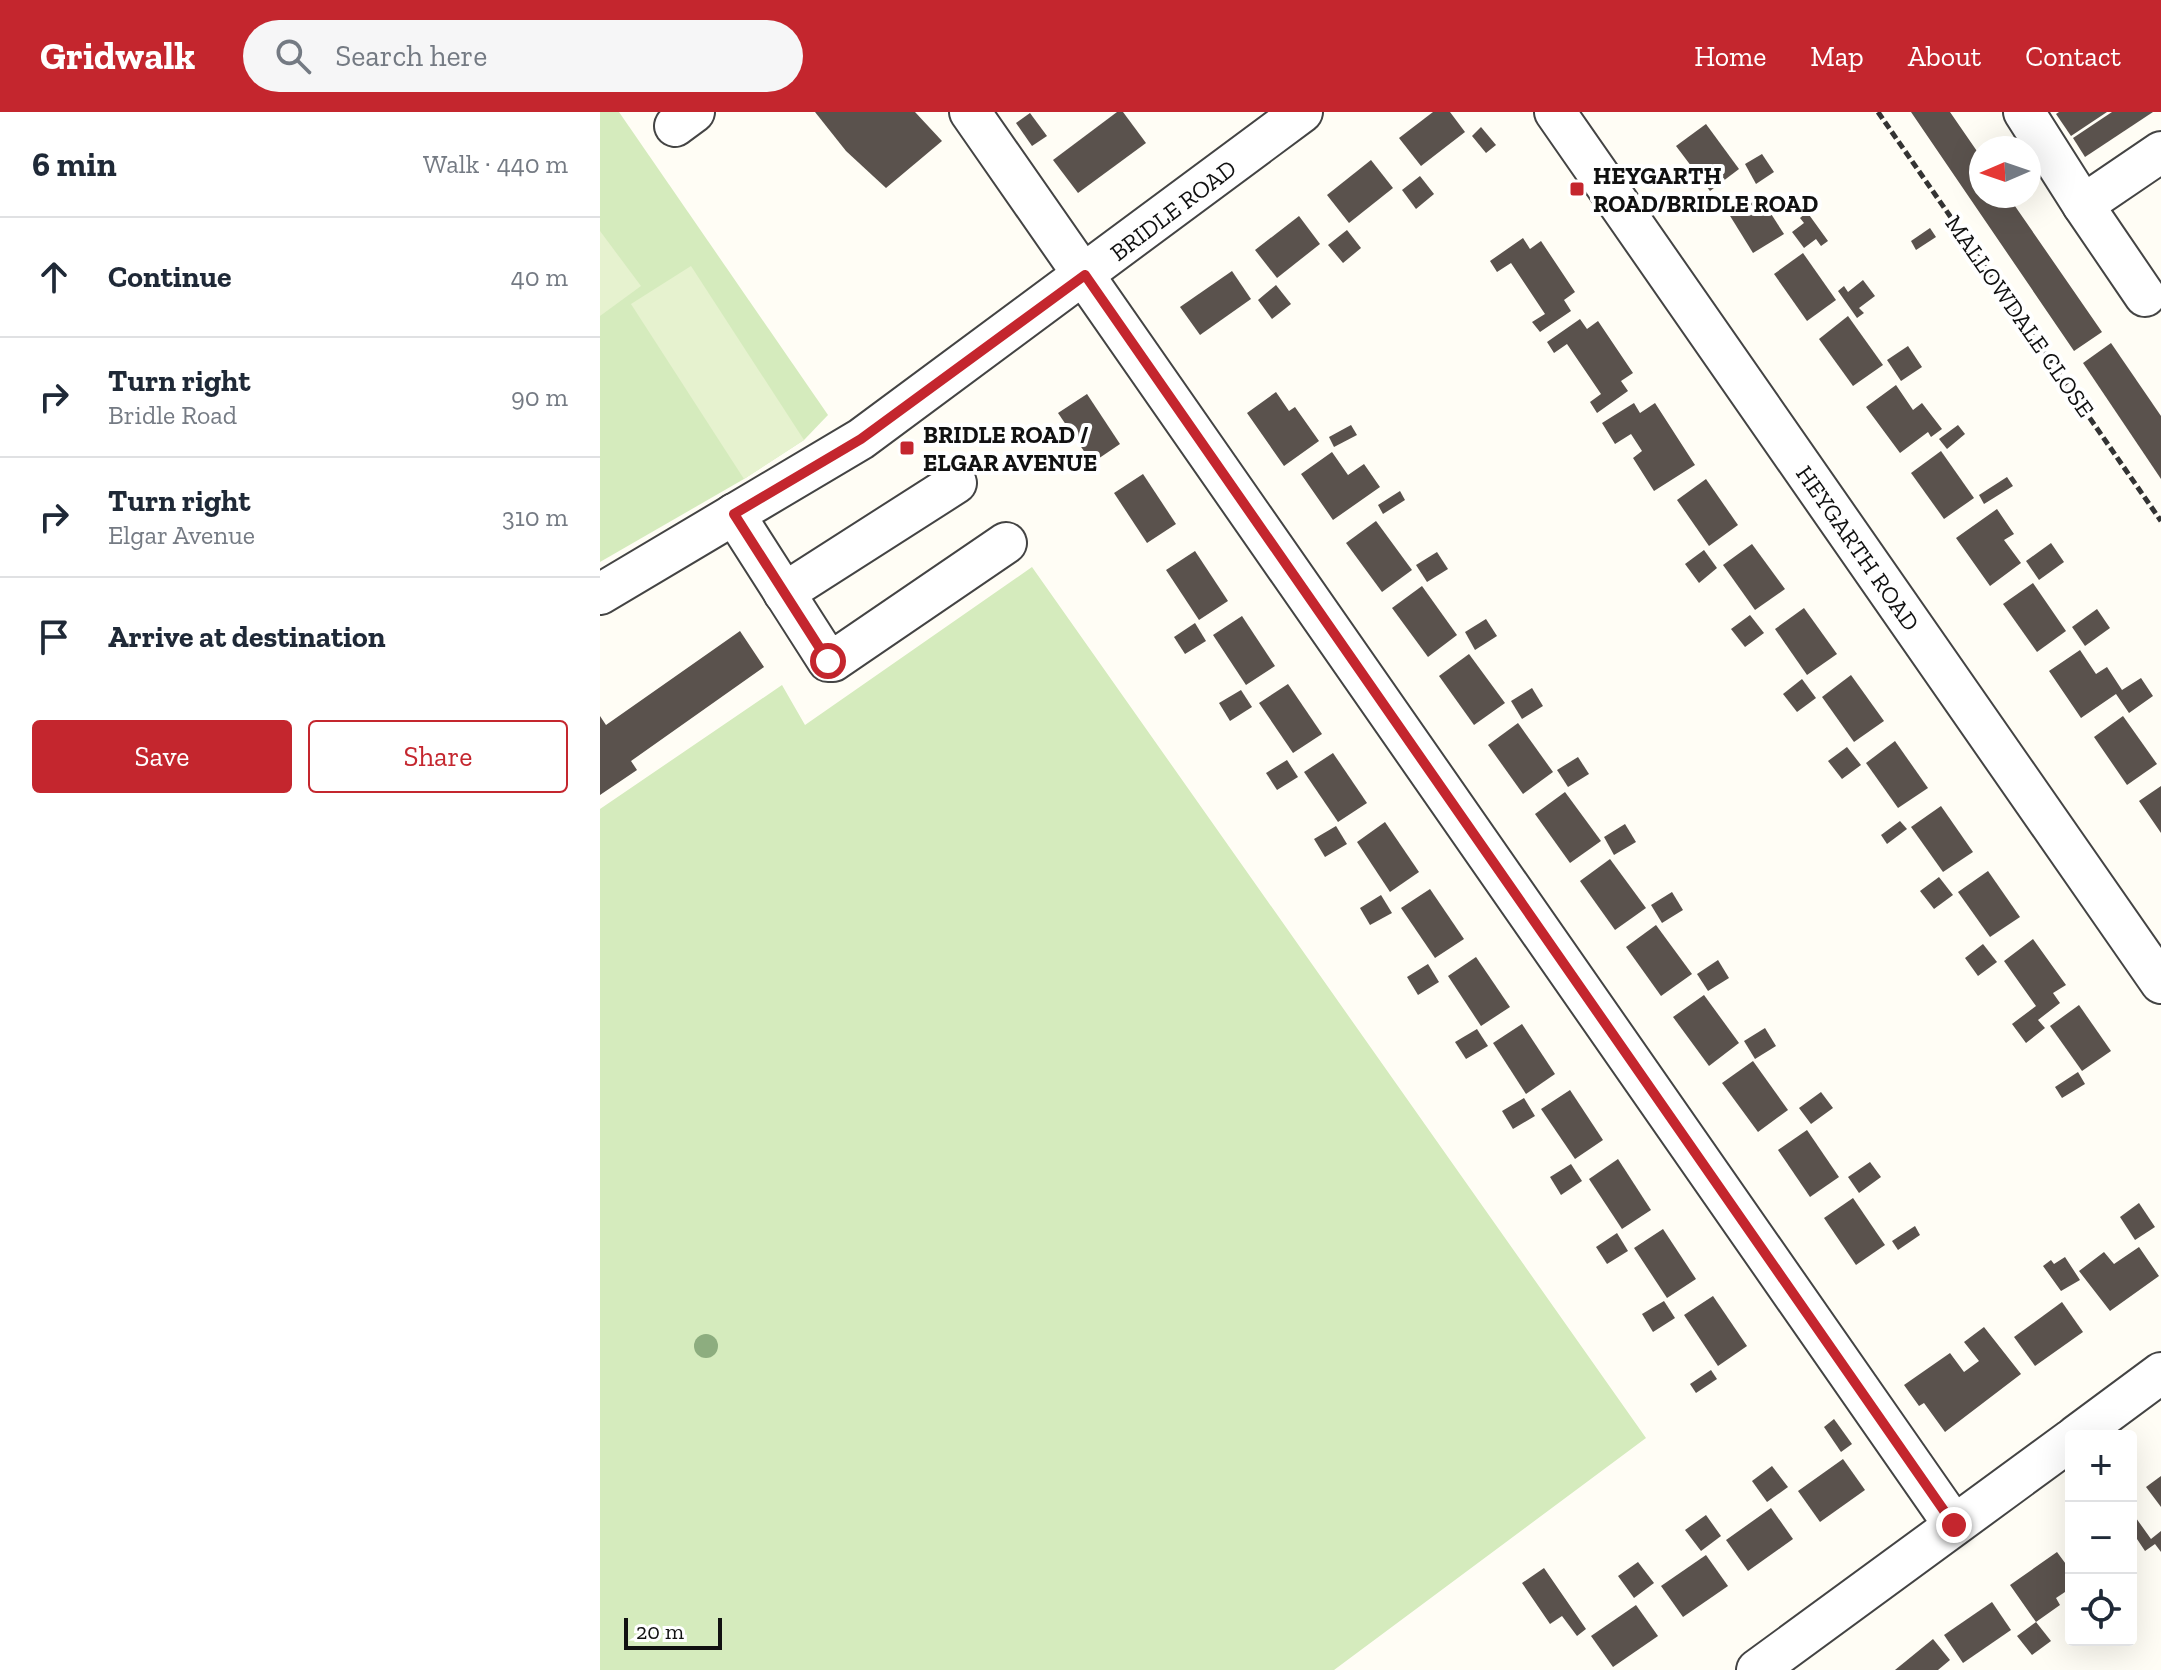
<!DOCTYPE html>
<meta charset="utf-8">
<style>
:root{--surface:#fff;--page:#f6f6f7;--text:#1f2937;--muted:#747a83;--line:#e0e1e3;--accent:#c4262e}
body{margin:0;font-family:"Zilla Slab",serif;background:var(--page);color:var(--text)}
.controls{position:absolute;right:24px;bottom:24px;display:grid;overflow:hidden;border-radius:8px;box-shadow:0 8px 32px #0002}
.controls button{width:72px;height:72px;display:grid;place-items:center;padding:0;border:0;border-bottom:2px solid var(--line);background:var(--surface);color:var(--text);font:40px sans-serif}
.compass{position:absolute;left:1369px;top:24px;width:72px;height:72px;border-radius:50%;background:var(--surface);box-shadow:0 8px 32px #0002;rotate:268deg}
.scale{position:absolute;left:24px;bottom:20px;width:98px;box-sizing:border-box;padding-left:8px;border:4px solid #111;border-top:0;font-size:22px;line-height:28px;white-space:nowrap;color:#111;-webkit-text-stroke:6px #fff;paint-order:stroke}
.stop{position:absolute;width:24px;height:24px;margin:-18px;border:6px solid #c4262e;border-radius:50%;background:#fff}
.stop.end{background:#c4262e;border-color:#fff;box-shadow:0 2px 8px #0008}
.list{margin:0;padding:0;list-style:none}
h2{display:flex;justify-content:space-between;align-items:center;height:104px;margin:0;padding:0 32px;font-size:34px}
h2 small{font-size:26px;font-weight:400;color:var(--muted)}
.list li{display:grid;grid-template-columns:52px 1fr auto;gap:24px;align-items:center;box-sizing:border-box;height:120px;padding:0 32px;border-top:2px solid var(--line)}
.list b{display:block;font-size:30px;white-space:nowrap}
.list p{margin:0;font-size:26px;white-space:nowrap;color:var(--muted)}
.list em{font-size:26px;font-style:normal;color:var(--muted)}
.actions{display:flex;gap:16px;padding:24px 32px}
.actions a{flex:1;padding:18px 0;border:2px solid var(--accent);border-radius:8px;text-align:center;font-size:28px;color:var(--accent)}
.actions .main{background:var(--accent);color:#fff}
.icon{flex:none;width:44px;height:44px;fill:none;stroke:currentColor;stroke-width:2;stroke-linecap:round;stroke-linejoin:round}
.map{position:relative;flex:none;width:1561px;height:1558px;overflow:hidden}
header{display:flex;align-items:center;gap:48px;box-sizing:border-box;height:112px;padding:0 40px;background:var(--accent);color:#fff}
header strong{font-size:38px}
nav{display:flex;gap:44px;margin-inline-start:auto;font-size:28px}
.search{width:560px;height:72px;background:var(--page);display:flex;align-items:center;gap:20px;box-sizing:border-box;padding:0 28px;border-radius:44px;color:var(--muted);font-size:30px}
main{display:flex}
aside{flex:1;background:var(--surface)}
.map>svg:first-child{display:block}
.park{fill:#d5ebbd}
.pitch{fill:#e6f2cf}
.building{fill:#5a524d}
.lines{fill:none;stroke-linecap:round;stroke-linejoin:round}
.minor-casing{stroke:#444;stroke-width:44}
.path{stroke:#333;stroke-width:5;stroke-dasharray:8 4;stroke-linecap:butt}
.minor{stroke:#fff;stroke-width:40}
.tree{fill:#8dad7f}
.route{stroke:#c4262e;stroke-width:10}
.poi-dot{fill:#c4262e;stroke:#fff;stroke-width:3}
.labels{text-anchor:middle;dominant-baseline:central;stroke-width:8;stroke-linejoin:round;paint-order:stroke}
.poi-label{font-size:24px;font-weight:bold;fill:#111;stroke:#fff;text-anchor:start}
.street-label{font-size:24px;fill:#111;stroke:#fff}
</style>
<header>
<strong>Gridwalk</strong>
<div class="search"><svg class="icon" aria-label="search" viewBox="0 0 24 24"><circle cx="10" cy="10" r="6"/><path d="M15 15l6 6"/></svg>Search here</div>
<nav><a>Home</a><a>Map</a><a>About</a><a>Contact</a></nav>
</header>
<main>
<aside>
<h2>6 min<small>Walk · 440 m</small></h2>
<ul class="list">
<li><svg class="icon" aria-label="ahead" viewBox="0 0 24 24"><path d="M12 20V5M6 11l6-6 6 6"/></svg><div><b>Continue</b></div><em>40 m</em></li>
<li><svg class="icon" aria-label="right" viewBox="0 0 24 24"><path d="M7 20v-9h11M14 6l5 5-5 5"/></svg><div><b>Turn right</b><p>Bridle Road</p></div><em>90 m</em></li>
<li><svg class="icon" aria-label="right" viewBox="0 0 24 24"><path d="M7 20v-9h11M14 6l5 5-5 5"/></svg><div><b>Turn right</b><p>Elgar Avenue</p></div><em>310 m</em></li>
<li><svg class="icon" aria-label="arrive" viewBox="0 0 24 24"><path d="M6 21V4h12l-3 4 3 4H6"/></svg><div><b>Arrive at destination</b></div></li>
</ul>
<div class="actions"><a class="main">Save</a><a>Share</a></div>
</aside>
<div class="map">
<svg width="1561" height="1558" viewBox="0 0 1561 1558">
<rect width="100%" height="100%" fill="#fffdf5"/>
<g class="park">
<path d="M0,0H19L228,303L204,328L144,367L0,450Z"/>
<path d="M432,455L1046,1326L734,1558H0V697L182,573L205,613Z"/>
</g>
<g class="pitch">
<path d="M0,119L41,174L0,204Z"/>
<path d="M91,154L204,328L144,367L31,192Z"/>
</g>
<g class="building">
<path d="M215,0H315L342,29L286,76L246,39Z"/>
<path d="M517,0H523L546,31L478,81L453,48Z"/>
<path d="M833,0H850L865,20L821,54L799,26Z"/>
<path d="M1311,0H1350L1381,45V84H1408L1502,220L1474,239Z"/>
<path d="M1459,0H1507L1471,24L1456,2Z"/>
<path d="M1512,0H1553L1485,45L1473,26Z"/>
<path d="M430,1L447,24L432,34L416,11Z"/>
<path d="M1106,12L1139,57L1110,79L1076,34Z"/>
<path d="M881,15L896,33L886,41L872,24Z"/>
<path d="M1162,42L1174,60L1156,72L1145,52Z"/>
<path d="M771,48L793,76L749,111L727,83Z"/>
<path d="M820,64L834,82L816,97L802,78Z"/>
<path d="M1157,80L1184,122L1153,141L1127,99Z"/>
<path d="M1207,100L1228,129L1221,134L1216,127L1204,136L1192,120L1204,111L1200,106Z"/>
<path d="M699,104L720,132L677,166L655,138Z"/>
<path d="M1330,116L1336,125L1316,138L1311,129Z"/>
<path d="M747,118L761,136L743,151L728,133Z"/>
<path d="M923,126L930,137L941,129L975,180L964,188L971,199L940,220L932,210L945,202L911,151L897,160L890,149Z"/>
<path d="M1203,141L1236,188L1207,209L1174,162Z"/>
<path d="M632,159L651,187L600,223L580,195Z"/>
<path d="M1263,168L1275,184L1259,196L1264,201L1257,206L1238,179L1244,174L1248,180Z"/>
<path d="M676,173L691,192L672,207L658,188Z"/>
<path d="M1248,204L1283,253L1253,274L1219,227Z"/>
<path d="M980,207L987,217L998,209L1033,261L1021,269L1028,279L997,301L990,290L1001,282L967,232L954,241L947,230Z"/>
<path d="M1511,231L1561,304V367L1483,251Z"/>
<path d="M1308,234L1322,255L1301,269L1287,248Z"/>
<path d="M1296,273L1313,298L1322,291L1342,317L1331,325L1328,320L1300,341L1266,295Z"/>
<path d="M676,280L689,299L695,295L719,329L684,354L647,301Z"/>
<path d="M487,282L520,332L492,351L458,301Z"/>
<path d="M1034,291L1040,301L1055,291L1095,353L1054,379L1033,346L1042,339L1031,322L1015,332L1002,311Z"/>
<path d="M751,313L757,323L734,335L729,325Z"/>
<path d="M1358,313L1365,322L1347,337L1339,327Z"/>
<path d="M1341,339L1374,386L1344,407L1311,361Z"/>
<path d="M732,340L748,363L764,352L780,375L733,408L701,362Z"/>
<path d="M543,362L576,412L547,431L514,381Z"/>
<path d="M1407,365L1413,374L1384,392L1379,383Z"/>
<path d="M1106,367L1138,413L1109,434L1077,388Z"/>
<path d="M800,379L805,388L783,402L778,393Z"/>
<path d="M1397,397L1414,422L1404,428L1421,451L1390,474L1356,426Z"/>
<path d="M776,409L812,458L782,480L746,431Z"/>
<path d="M1451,431L1464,450L1439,468L1426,449Z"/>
<path d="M1152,432L1185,477L1155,498L1123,453Z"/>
<path d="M1104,438L1117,456L1099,471L1085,452Z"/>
<path d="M595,439L628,489L599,508L566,458Z"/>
<path d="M837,440L848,457L827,470L816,453Z"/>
<path d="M1433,471L1466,519L1437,540L1403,492Z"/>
<path d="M822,474L857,523L828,545L792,496Z"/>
<path d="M1204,496L1237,542L1207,563L1175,517Z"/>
<path d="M1497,497L1510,516L1485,534L1472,515Z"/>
<path d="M1150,503L1164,521L1145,535L1131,517Z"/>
<path d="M642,504L675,554L646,573L613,523Z"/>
<path d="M886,507L897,524L875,538L865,520Z"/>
<path d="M595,511L606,529L585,542L574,525Z"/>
<path d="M140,519L164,555L31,649L37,658L0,683V604L6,613Z"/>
<path d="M1480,538L1496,562L1507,555L1522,578L1541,566L1553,584L1529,601L1516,582L1481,606L1449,559Z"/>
<path d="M869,542L905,591L874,613L839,564Z"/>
<path d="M1251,563L1284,609L1254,630L1222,585Z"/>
<path d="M1202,567L1216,586L1197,600L1183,582Z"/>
<path d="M688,572L722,622L693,641L659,591Z"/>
<path d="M932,576L943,594L922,607L911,589Z"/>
<path d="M641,578L652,595L630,609L619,591Z"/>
<path d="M1523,604L1557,652L1527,673L1494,625Z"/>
<path d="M918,611L953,660L923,682L888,633Z"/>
<path d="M1295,629L1328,676L1298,696L1266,651Z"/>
<path d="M1247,635L1261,653L1242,667L1228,649Z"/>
<path d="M733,641L767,691L738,710L704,660Z"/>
<path d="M978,645L989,662L968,675L957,658Z"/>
<path d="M687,648L698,665L677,678L666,661Z"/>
<path d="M1561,674V721L1539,689Z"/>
<path d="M965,680L1001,729L970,751L935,702Z"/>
<path d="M1341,694L1373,740L1343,760L1311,715Z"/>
<path d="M1300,709L1307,717L1287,732L1281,723Z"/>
<path d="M785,710L819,760L790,780L757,730Z"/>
<path d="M1025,712L1036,730L1014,743L1004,725Z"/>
<path d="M736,714L747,732L725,745L714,727Z"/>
<path d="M1010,747L1046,796L1015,818L980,769Z"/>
<path d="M1388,759L1420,805L1390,825L1358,780Z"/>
<path d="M1339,765L1353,783L1334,797L1320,779Z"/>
<path d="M830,777L864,827L835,846L801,796Z"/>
<path d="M1072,780L1083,798L1062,811L1051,793Z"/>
<path d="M781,783L792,801L770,813L760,796Z"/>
<path d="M1056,813L1092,862L1061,884L1026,835Z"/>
<path d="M1433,827L1466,873L1453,881L1460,891L1438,908L1445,916L1426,931L1412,912L1436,894L1404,849Z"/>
<path d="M1383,832L1397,850L1378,864L1365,846Z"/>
<path d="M876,845L910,895L881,914L848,864Z"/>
<path d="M1118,848L1129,866L1108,879L1097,862Z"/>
<path d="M828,852L839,870L818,883L807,865Z"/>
<path d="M1104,883L1139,931L1109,954L1073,905Z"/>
<path d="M1479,893L1511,939L1482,959L1450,914Z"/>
<path d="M922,912L955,962L926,982L893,931Z"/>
<path d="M1165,916L1176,934L1155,947L1144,929Z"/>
<path d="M877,917L888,934L866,947L855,930Z"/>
<path d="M1153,949L1188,998L1158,1020L1122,971Z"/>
<path d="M1478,960L1485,972L1462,986L1455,975Z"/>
<path d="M970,978L1003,1028L975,1047L941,997Z"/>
<path d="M1221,980L1233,996L1211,1012L1199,996Z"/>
<path d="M924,986L935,1004L913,1017L902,999Z"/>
<path d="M1207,1018L1239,1065L1210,1085L1178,1038Z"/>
<path d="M1018,1047L1051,1098L1022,1117L989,1067Z"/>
<path d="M1270,1050L1281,1065L1259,1081L1248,1065Z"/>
<path d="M971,1052L982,1069L961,1083L950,1065Z"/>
<path d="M1253,1086L1285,1133L1256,1153L1224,1106Z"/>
<path d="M1539,1091L1555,1115L1535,1128L1520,1105Z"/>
<path d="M1315,1114L1320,1123L1298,1138L1292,1129Z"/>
<path d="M1063,1117L1096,1167L1067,1186L1034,1136Z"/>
<path d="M1017,1121L1028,1139L1007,1152L996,1135Z"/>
<path d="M1539,1135L1559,1164L1510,1199L1479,1159L1504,1140L1514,1152Z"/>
<path d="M1465,1145L1480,1168L1461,1179L1443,1154L1451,1148L1454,1152Z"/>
<path d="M1113,1184L1147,1234L1118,1254L1084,1203Z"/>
<path d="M1064,1189L1075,1206L1053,1220L1042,1202Z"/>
<path d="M1462,1190L1483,1220L1435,1254L1414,1225Z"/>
<path d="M1384,1215L1421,1262L1345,1320L1324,1291L1319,1294L1304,1273L1350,1241L1364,1260L1379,1249L1364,1230Z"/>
<path d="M1111,1258L1117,1267L1096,1281L1090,1272Z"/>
<path d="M1234,1307L1252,1332L1241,1340L1224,1315Z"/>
<path d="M1243,1347L1265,1378L1220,1410L1198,1379Z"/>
<path d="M1172,1354L1188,1375L1167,1390L1152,1369Z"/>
<path d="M1561,1364V1395L1546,1375Z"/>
<path d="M1171,1396L1193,1427L1148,1459L1126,1428Z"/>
<path d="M1531,1399L1551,1427L1561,1419V1440L1555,1432L1545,1439L1537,1427L1531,1431Z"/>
<path d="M1106,1403L1121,1424L1101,1439L1085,1418Z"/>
<path d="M1457,1440L1471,1459V1476L1456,1486L1460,1493L1436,1510L1410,1473Z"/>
<path d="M1106,1443L1128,1474L1083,1505L1061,1474Z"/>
<path d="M1038,1450L1054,1471L1034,1486L1018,1464Z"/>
<path d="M944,1456L986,1517L977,1524L962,1504L950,1512L922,1471Z"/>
<path d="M1392,1490L1411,1518L1363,1551L1344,1523Z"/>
<path d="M1036,1493L1058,1524L1013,1555L991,1524Z"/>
<path d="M1436,1510L1451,1529L1432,1543L1417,1524Z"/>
<path d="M1333,1527L1350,1548L1338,1558H1295Z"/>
</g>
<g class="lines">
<defs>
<g id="minor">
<path d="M370,0L1354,1413"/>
<path d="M955,0L1561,871"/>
<path d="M1424,0L1483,93L1561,40"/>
<path d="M75,14L94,0"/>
<path d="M1483,93L1545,184"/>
<path d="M134,402L228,549H233L406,431"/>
<path d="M184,481L356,371"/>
<path d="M0,482L261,327L702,0"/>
<path d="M1476,1324L1561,1261"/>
<path d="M1157,1558L1471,1328"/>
</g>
</defs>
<use href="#minor" class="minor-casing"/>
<path class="path" d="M1278,0L1561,409"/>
<use href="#minor" class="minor"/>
</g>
<circle class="tree" cx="106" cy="1234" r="12"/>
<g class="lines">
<path class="route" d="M228,549L134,402L261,327L485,163L1354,1413"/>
</g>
<g class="poi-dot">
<rect x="969" y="69" width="16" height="16" rx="4"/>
<rect x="299" y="328" width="16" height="16" rx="4"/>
</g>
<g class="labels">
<g class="poi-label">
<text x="993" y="63">HEYGARTH<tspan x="993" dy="28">ROAD/BRIDLE ROAD</tspan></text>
<text x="323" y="322">BRIDLE ROAD /<tspan x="323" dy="28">ELGAR AVENUE</tspan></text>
</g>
<g class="street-label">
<text transform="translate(573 98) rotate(-37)">BRIDLE ROAD</text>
<text transform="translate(1420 204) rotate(55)">MALLOWDALE CLOSE</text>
<text transform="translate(1258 436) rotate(55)">HEYGARTH ROAD</text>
</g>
</g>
</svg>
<div class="controls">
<button>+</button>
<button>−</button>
<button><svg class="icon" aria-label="locate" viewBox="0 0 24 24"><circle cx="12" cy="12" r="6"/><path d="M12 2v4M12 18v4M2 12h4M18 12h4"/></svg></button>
</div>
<svg class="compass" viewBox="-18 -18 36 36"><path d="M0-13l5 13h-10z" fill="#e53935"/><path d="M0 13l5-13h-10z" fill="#747a83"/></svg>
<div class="scale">20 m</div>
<div class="stop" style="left:228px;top:549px"></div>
<div class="stop end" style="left:1354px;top:1413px"></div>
</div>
</main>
